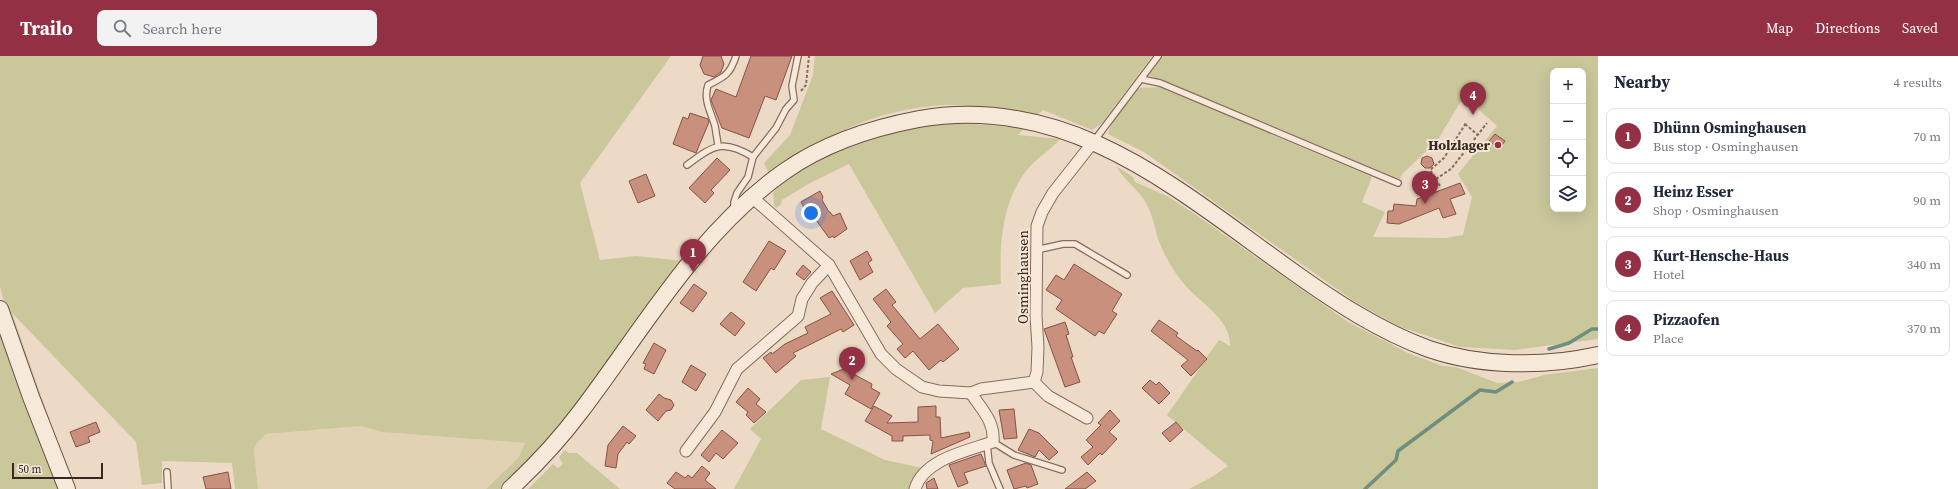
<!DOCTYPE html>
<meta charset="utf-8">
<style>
:root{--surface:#fff;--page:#f2f2f3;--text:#1f2937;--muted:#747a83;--line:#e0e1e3;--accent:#933043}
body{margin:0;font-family:"Source Serif 4",serif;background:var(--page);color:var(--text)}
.controls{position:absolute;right:12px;top:12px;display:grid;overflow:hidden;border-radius:8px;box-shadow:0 4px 16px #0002}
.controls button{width:36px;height:36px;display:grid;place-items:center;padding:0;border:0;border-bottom:1px solid var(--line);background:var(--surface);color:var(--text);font:20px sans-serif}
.scale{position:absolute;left:12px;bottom:10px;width:91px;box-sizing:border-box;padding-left:4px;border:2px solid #382720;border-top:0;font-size:11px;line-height:14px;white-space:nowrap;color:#382720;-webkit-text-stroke:3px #f4e6d6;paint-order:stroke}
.you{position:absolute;left:811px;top:157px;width:14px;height:14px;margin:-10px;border:3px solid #fff;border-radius:50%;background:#1a73e8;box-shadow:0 0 0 6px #1a73e833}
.badge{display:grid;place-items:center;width:26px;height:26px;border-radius:50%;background:var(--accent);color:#fff;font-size:13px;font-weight:700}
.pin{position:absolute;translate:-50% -33px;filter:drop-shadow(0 1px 2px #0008)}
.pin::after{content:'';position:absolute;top:21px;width:14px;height:12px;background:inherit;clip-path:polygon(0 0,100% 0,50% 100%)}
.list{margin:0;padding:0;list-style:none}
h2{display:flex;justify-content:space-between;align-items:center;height:52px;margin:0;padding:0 16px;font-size:17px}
h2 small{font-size:13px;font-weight:400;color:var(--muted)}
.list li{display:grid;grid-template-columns:26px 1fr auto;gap:12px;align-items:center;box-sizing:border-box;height:56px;margin:0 8px 8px;padding:0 8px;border:1px solid var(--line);border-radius:8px}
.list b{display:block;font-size:15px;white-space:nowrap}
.list p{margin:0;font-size:13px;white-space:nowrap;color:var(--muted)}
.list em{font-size:13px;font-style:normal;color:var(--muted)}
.icon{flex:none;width:22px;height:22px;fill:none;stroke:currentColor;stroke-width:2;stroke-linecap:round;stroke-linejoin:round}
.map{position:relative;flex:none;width:1598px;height:433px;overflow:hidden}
header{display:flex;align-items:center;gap:24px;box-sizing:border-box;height:56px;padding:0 20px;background:var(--accent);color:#fff}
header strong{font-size:19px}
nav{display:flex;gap:22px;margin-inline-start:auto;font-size:14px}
.search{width:280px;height:36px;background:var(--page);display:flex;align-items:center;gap:10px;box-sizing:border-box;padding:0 14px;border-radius:8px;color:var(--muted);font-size:15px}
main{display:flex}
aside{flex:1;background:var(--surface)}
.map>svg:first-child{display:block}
.farmland{fill:#e2d2b4}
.green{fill:#cac79b;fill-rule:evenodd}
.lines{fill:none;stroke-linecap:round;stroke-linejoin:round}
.stream{stroke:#6f8e81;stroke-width:3.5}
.building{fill:#c9907e;stroke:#855244}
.lane-casing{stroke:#876c5d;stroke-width:8}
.street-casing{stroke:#876c5d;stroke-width:13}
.secondary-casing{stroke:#694d40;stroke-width:18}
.path{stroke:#876c5d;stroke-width:2;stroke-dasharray:3 2;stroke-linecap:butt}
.lane{stroke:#f7e9da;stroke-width:5.5}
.street{stroke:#f7e9da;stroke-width:11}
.secondary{stroke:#f7e9da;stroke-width:16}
.poi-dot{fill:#933043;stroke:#f4e6d6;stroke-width:1.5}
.labels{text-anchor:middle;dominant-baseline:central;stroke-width:4;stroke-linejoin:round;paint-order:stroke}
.poi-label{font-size:14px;font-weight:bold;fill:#382720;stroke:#f4e6d6;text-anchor:end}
.street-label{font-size:14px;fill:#382720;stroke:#f4e6d6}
</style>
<header>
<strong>Trailo</strong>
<div class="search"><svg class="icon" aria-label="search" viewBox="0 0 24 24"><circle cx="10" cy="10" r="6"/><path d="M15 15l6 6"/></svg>Search here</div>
<nav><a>Map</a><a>Directions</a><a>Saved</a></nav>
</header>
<main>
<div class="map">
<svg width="1598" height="433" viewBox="0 0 1598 433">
<rect width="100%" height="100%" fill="#ecdac7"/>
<path class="farmland" d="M361,370L382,376L526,387L519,401L486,433H258L254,394L257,387L266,378Z"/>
<g class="green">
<path d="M0,0H671L580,127L600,204L636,200L684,205L557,374L500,433H486L519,401L525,387L382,376L361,370L266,378L257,387L254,394L258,433H235L232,407L162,405V427L142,429L136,386L12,257L51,368L47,367L6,253L0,231Z"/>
<path d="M815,0H1152L1102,67L1092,74L1043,54L1036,60C1009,56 972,48 945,49C874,53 826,80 769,118L764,107L790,79L813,19Z"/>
<path d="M1163,0H1598V283L1515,294L1460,291L1398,270L1358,248L1144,96L1108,78C1110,68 1130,36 1140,32C1146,31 1153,32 1159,31L1372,121L1362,146L1385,156L1373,181L1445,182L1463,179L1472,141L1458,118L1497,70L1464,40L1437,85L1402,118L1400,123L1148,19ZM1553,15H1583V153H1553Z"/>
<path d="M960,67L1024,72L1018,79L1060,83C1050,95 1035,103 1026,115C1002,146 999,190 1001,228L963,232L935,257L849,108L808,128L782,144L781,148L777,152L774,150L773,137L781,125L837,94L872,82L921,68Z"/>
<path d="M1116,110L1133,121L1135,126L1167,140L1192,156L1348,266L1410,298L1443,310L1456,311L1497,327L1518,326L1544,319L1598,312V433H1189L1210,422L1228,410L1167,359L1202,309L1207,304L1206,302L1219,284L1230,290C1231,263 1200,247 1184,228C1173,215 1164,199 1158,183C1155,172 1153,161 1148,151C1141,135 1125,126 1116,110Z"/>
<path d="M0,269L61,433H0Z"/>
<path d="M830,321L821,373L885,404L923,412L918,418L912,433H734L761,383L750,373L801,324Z"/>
<path d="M565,394L569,397H577L620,433H528L553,408L558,412L563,408L559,401Z"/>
</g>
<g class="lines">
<g class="stream">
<path d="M1549,293L1569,287L1592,273H1598"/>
<path d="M1365,433L1396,404L1398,395L1480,334L1496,336L1512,326"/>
</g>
</g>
<g class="building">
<path d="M703,0H721L724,8L721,16L714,21L704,18L700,9Z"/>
<path d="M751,0H792L776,44L765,40L749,82L722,72L711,44L716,33L736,41Z"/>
<path d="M690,57L708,63L709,66L696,97L673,88L683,61L688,63Z"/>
<path d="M1495,78L1505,85L1499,93L1489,85Z"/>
<path d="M1427,100L1432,102L1434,108L1430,112H1425L1421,108L1422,102Z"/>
<path d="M717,102L730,114L711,134L714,137L705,147L689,132Z"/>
<path d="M646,118L655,140L638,147L629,125Z"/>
<path d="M1460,127L1465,138L1450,143L1456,158L1443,162L1439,152L1399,168L1387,167L1388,155H1393L1394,148L1416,150L1417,143Z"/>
<path d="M820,135L823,141L822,144L829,156H830L833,160L840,157L847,173L834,182L833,180L829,182L816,164L812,166L801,146Z"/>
<path d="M769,185L786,195L774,214L771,212L756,235L743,226Z"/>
<path d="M867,195L872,204L868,207L873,216L860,224L850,205Z"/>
<path d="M1074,208L1122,238L1112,255L1117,258L1104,278L1099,275L1095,280L1056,253L1062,244L1046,234L1056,219L1064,224Z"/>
<path d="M803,209L811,216L804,224L796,218Z"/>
<path d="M694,228L707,237L693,256L680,247Z"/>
<path d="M886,233L896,246L892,249L920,283L938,268L959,293L943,306L941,304L929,314L913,295L905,302L897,293L903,288L887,270L891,266L873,243Z"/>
<path d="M832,235L854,269L843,276L841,273L793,297L796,300L776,317L763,302L771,296L772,298L785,288L808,277L805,271L831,258L820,242Z"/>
<path d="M731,256L745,267L735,280L720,268Z"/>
<path d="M1159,264L1178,277L1176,280L1197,295L1198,294L1207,303L1191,320L1181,310L1188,304L1151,275Z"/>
<path d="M1065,266L1069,278L1066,279L1073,301H1071L1080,326L1065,331L1044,273Z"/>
<path d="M654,287L666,294L654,318L644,313L646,308L643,307Z"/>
<path d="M691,309L706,318L696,335L682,326Z"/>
<path d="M844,313L872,328L871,332L880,337L871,353L845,338L850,329L831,318Z"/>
<path d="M1150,324L1156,329L1159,326L1170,337L1159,348L1142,332Z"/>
<path d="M748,332L760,343L756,348L766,356L754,367L746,359L748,356L736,346Z"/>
<path d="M659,338L664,342L671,344L674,349L671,354L666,355L658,365L646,354Z"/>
<path d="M874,350L892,360L887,367L918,366V351L936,350V361H940L941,382L969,376L970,381L931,398L933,385L930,384V379L903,380V385H892V380L865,365Z"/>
<path d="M1014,353L1017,382L1004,383L999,354Z"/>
<path d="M1110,354L1120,365L1109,376L1117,383L1102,399L1100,397L1088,409L1081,401L1093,391L1086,384L1101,369L1098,367Z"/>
<path d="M96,366L100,376L88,381L90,386L76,391L70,376Z"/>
<path d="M1176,366L1183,374L1170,386L1162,377Z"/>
<path d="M623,370L636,380L629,388L627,386L618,398L616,412L605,410L608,389Z"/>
<path d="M1029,373L1039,377L1058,396L1049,404L1039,394L1035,401L1018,394Z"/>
<path d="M722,374L738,387L723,403L716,397L709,406L701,399Z"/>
<path d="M981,398L986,410L964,417L968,427L958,431L949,409Z"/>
<path d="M1026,407L1031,409L1038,428L1027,432L1026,430L1014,433L1007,414Z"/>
<path d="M702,410L710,417L705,424L716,433H675L667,427L676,416L685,422L688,419L692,422Z"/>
<path d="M228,416L231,433H206L203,421Z"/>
<path d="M1087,416L1096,425L1085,433H1065Z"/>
<path d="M934,422L938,433H927L926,427Z"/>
</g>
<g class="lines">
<defs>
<g id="lane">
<path d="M1141,23L1160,27L1398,127"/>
<path d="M1094,85L1158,0"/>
<path d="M718,89C717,83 716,76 715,70C711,56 703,44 708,29C724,21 730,19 736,0"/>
<path d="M687,109C713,90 722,82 753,101"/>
<path d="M734,154V146L737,137L748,121L753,101L776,72L786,53L794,44L792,30L798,0"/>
<path d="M1036,194L1063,188H1075L1127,219"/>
<path d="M993,386L1014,399L1062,414"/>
<path d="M987,388L989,407L1000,433"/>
<path d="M167,416L168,433"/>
</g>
<g id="street">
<path d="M753,142L829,209L881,298L896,313L922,331L939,335L971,337L981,333L1034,326L1037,316L1038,291L1036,260L1037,170L1042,156L1053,137L1094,85"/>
<path d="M1034,326L1048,340L1087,362"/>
<path d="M686,395L715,356L737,313L798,260L802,243L812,227L829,209"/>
<path d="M915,433C924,403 967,395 993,386C995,365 981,353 971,337"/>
</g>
<g id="secondary">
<path d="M0,253L31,341L67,433"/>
<path d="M510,433C536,409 560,383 581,355C644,272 698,176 785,115C825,87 871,72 919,63C1070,37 1178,134 1292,215C1334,245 1379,275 1429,293C1481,311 1544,311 1598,299"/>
</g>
</defs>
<use href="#lane" class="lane-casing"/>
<use href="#street" class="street-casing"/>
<use href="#secondary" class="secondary-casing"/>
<g class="path">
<path d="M801,35L806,29L809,0"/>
<path d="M1465,68L1478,79"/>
<path d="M1436,123L1451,113L1487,67"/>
<path d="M1440,130L1430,114L1444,102L1466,67"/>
</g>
<use href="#lane" class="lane"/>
<use href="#street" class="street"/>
<use href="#secondary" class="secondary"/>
</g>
<circle class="poi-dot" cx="1498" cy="89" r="4"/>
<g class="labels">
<g class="poi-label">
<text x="1490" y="89">Holzlager</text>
</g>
<g class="street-label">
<text transform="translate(1023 221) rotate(-90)">Osminghausen</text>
</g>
</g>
</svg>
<div class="controls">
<button>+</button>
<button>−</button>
<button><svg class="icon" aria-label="locate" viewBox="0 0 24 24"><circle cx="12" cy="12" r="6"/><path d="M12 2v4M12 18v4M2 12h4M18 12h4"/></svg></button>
<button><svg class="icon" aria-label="layers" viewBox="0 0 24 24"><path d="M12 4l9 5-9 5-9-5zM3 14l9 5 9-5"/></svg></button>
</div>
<div class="scale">50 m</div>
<div class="you"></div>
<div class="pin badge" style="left:693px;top:216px">1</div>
<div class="pin badge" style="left:852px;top:324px">2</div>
<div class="pin badge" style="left:1425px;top:148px">3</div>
<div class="pin badge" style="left:1473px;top:59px">4</div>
</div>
<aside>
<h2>Nearby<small>4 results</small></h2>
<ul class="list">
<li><span class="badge">1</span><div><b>Dhünn Osminghausen</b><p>Bus stop · Osminghausen</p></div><em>70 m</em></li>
<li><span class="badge">2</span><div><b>Heinz Esser</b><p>Shop · Osminghausen</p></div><em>90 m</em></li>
<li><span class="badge">3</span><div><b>Kurt-Hensche-Haus</b><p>Hotel</p></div><em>340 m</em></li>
<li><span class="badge">4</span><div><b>Pizzaofen</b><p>Place</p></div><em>370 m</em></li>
</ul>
</aside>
</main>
